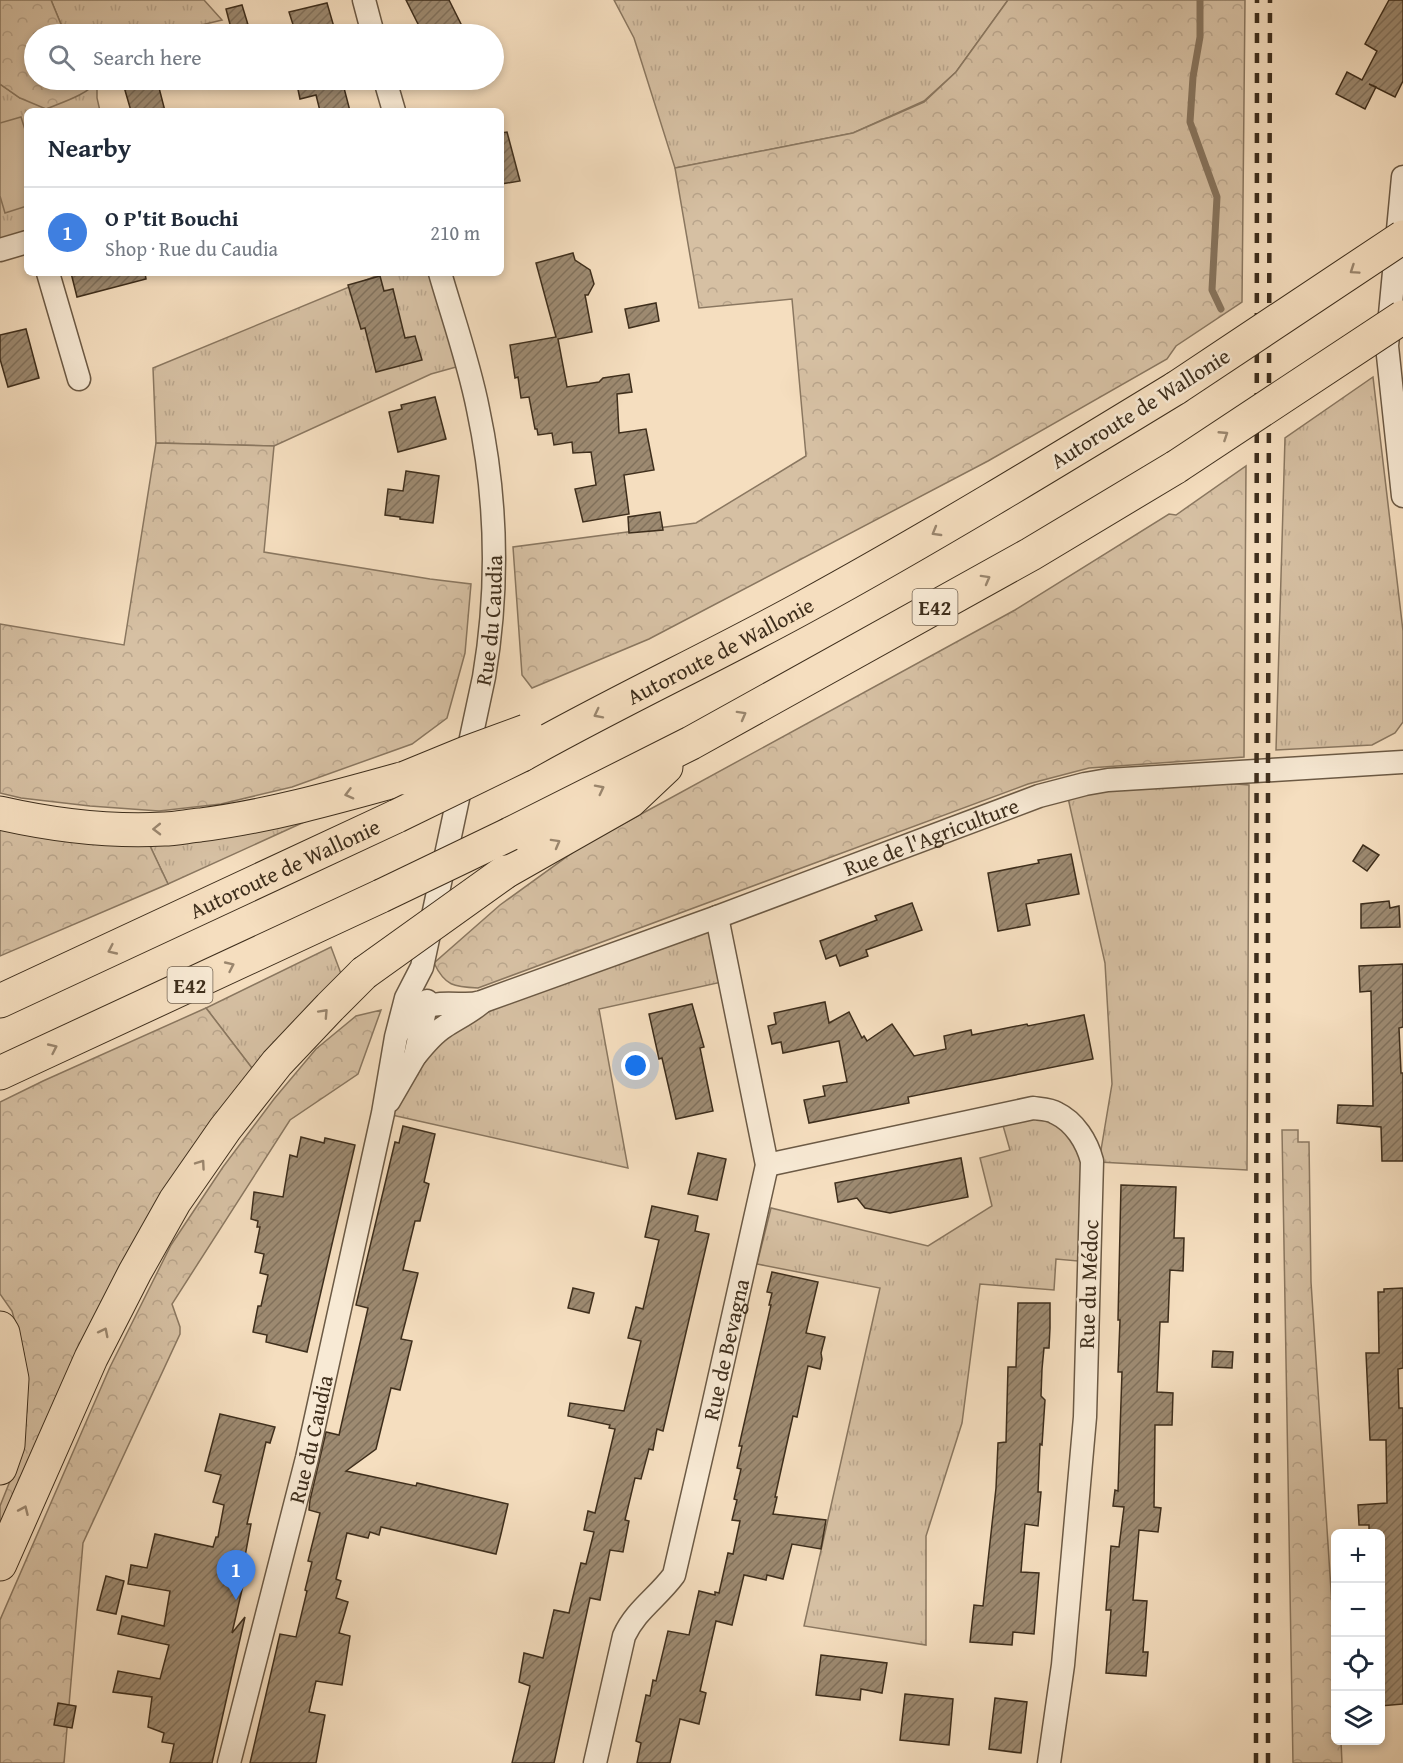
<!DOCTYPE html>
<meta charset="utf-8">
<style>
:root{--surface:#fff;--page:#f2f2f3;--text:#1f2937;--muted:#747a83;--line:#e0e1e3;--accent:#8f2418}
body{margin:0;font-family:"Gentium Book Plus",serif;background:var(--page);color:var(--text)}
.controls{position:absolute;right:18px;bottom:18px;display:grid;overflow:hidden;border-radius:9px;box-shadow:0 3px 9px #0003}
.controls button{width:54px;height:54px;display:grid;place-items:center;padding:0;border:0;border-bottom:2px solid var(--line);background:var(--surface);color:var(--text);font:30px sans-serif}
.you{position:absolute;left:636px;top:1066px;width:21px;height:21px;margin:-15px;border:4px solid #fff;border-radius:50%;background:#1a73e8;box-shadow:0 0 0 9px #1a73e833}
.badge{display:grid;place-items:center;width:39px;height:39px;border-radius:50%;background:var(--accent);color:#fff;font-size:20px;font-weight:700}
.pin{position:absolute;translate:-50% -50px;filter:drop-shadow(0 2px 3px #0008)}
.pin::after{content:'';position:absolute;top:32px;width:21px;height:18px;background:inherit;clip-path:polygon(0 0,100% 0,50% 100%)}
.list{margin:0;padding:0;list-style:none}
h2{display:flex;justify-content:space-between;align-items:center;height:78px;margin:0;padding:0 24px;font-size:26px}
h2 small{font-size:20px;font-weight:400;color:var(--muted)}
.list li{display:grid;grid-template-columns:39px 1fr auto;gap:18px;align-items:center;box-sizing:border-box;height:90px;padding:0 24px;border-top:2px solid var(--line)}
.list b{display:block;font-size:22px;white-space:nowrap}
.list p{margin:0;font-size:20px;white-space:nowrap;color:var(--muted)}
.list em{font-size:20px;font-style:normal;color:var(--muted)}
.icon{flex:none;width:33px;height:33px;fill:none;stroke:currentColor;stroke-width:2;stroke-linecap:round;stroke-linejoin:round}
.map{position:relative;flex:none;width:1403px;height:1763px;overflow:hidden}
.search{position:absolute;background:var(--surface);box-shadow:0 3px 9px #0003;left:24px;top:24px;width:480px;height:66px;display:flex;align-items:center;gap:15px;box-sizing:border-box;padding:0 21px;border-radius:33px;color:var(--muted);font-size:22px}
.panel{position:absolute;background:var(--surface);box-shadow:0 3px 9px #0003;left:24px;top:108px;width:480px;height:168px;border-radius:9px}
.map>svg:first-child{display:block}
.grass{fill:url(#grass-tufts);stroke:#8a7760;stroke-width:1.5}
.forest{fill:url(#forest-crowns);stroke:#8a7760;stroke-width:1.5}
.pitch{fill:#d6c0a3;stroke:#8a7760;stroke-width:1.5}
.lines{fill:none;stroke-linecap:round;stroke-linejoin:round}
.stream{stroke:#87745d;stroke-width:7}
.building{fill:url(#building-hatch);stroke:#3e2e1c;stroke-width:1.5}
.minor-casing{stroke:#6c5a45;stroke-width:25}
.highway-casing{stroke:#3e2e1c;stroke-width:35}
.minor{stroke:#f8ead5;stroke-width:22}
.highway{stroke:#f5debf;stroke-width:33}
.rail{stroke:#3e2e1c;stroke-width:4.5;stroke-dasharray:10 10;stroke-linecap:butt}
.highway-bridge-casing{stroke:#3e2e1c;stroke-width:35;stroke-linecap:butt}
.highway-bridge{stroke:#f5debf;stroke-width:33}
.oneway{stroke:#9a866e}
.labels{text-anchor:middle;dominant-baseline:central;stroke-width:5;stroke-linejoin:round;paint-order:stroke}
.shield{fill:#f8ead5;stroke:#766654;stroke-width:1.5}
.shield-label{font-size:21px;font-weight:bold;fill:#3e2e1c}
.street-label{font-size:22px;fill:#3e2e1c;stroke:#f8ead5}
</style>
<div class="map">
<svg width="1403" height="1763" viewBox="0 0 1403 1763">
<defs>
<pattern id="grass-tufts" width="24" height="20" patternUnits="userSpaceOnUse" patternTransform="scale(1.5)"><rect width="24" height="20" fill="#d6c0a3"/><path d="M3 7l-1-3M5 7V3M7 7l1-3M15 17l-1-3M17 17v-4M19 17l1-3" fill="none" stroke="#b9a58c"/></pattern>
<pattern id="forest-crowns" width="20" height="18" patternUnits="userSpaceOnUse" patternTransform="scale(1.5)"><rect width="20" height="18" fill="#d6c0a3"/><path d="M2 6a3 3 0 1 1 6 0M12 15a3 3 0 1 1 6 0" fill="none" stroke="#b9a58c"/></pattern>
<pattern id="building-hatch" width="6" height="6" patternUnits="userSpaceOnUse" patternTransform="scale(1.5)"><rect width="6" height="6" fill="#9d8a71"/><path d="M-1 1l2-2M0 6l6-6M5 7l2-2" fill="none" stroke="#81715c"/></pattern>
</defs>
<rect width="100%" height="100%" fill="#f5debf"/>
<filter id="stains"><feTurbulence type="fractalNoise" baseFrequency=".00333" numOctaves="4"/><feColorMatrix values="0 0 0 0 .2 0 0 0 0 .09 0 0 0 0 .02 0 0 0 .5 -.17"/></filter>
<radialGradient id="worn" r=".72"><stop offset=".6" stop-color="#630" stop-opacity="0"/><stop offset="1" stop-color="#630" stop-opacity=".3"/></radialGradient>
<g class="grass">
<path d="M51,0H204L222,20L164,34H65Z"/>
<path d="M614,0H1008L956,72L924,101L853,133L675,168L634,38Z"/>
<path d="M97,83V98L100,111H27V242L0,250V84L20,98L78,95Z"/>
<path d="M383,273H440L467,364L431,374L274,446L156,443L153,368Z"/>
<path d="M1373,377L1403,631V722L1395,733L1372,745L1276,750L1285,438Z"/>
<path d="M1160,778L1249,785L1247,1170L1099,1162L1112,1084L1105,963L1066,789Z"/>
<path d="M335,808L168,884L150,846Z"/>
<path d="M717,917L731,980L599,1009L628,1168L383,1113L443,1028Z"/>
<path d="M331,947L343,979L255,1072L206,1008Z"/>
<path d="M1033,1108L1084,1139L1089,1262L1056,1259L1054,1290L980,1284L962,1423L926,1536V1645L804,1626L880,1288L757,1264L771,1208L928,1246L992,1206L980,1158L1010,1150L1000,1115Z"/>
</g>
<g class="forest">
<path d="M0,0H51L65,34H34V80H99C87,95 63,102 46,109L20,98L0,84Z"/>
<path d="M1008,0H1245L1242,302L1176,346L1167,359L988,461L649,639L532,688L522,675L513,547L696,523L806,456L792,299L699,308L675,168L853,133L924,102L956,72Z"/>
<path d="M156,443L274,446L264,552L430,579L471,584L465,653L447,718L412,744L292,787L221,804L159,811L90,806L21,798L0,793V624L124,645Z"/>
<path d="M1246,466L1244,757L1089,768L1028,784L478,988C454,987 445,986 434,963L500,905L579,848L1015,610L1169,514L1176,515Z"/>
<path d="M0,827L76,842L150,846L168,884L0,956Z"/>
<path d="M206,1008L255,1072L0,1543V1506L10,1481L27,1411L24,1354L12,1311L0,1294V1102L43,1081Z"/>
<path d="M381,1010L358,1074L290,1120L172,1304L180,1327V1334L83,1543L64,1763H0V1620L110,1367L171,1245L223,1167L274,1099L316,1049L356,1016Z"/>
<path d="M1282,1130H1298V1142H1309L1311,1282L1335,1652L1336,1740L1341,1741L1342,1763H1293Z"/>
</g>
<path class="pitch" d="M21,117L27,136V206L5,213L0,196V123Z"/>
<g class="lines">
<path class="stream" d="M1200,0V37L1193,77L1190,122L1217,197L1212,290L1221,309"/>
</g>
<g class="building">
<path d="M406,0H449L466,34H423Z"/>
<path d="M1389,0H1403V81L1395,97L1369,84L1376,87L1365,109L1336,94L1347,72L1362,80L1377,51L1365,44Z"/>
<path d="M327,3L336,34H296L289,12Z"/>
<path d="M242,5L249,28L232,32L226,9Z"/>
<path d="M122,80H157L165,111H131Z"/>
<path d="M296,80H351L352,86L344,88L350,111H320L316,95L300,99Z"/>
<path d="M507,132L520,181L501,184V133Z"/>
<path d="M573,253L575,260L590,270L594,284L588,295H585L592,332L558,339L567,387L599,382L603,378L629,374L632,392L617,394L619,433L646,429L654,470L624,475L629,514L583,522L575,489L596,485L591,452L573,453L572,442L554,445L552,433L538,435L537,429H535L529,397L521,398L518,377L515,378L510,345L556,337L536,263Z"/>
<path d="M71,273H145L146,279L77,297Z"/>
<path d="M380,276L384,291L393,289L405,338L415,336L422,360L376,372L365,328L361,329L348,285Z"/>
<path d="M656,303L659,321L629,328L625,309Z"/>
<path d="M26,329L39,378L8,387L0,359V335Z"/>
<path d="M435,397L446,439L398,452L389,412L402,409L401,405Z"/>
<path d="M406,471L439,476L433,523L400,519V517L385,515L388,489L403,491Z"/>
<path d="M660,512L663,530L629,533L628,517Z"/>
<path d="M1363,845L1379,855L1367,871L1353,861Z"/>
<path d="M1071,854L1079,894L1026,904L1030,925L998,931L988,873L1039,863L1038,860Z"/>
<path d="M1389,901L1390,908L1399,906L1400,927L1361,928V904Z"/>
<path d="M912,903L922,930L866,950L868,956L840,966L836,955L826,959L820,941L877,920L875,916Z"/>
<path d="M1403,964V1027L1399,1028L1401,1073H1403V1161H1382L1381,1127L1337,1123L1338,1105L1373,1106L1371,991L1360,992L1359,966Z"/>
<path d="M825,1002L829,1023L849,1012L862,1038L864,1036L867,1041L892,1024L914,1056L946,1049L944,1036L971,1030L972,1035L1027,1024L1028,1026L1084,1015L1093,1059L908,1097L909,1103L809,1123L804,1100L825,1096L823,1086L847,1082L839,1041L783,1053L781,1042L772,1044L768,1026L776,1024L774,1013Z"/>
<path d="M692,1004L704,1047L700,1048L713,1111L676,1119L662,1058L659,1059L649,1014Z"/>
<path d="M403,1126L435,1134L424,1182L429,1184L420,1221H415L403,1270L418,1273L401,1339L412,1341L400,1390L391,1388L376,1449L346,1471L416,1486L417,1483L508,1504L501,1534L496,1554L381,1527L379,1535L370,1532L368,1538L347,1533L336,1579L341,1581L336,1598L348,1602L339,1633L350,1636L342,1685L316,1681L309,1712L325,1715L316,1763H250L280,1634L296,1637L307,1591L305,1590L312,1562L308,1561L320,1513L309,1510L310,1500L326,1432L339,1435L368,1308L356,1305L395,1142L399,1143Z"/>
<path d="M301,1137L324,1143L325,1138L355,1145L307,1352L266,1342L267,1335L253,1332L258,1306H261L268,1275L260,1273L264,1254L255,1252L260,1227H257L258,1221L251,1219L254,1192L283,1197L290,1155L297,1157Z"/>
<path d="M698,1153L726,1159L717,1200L688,1194Z"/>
<path d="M961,1158L968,1197L890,1213L865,1208L857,1198L838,1202L835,1183Z"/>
<path d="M1121,1185L1176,1187L1174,1238H1184L1183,1271L1170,1270L1168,1322H1160L1157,1392L1173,1393L1172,1425H1155L1154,1507L1161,1508L1158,1532L1139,1530L1133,1600L1147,1601L1143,1652H1148L1146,1676L1106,1673L1111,1610H1106L1111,1546L1119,1547L1124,1507L1113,1506L1115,1490L1118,1491L1122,1372H1118L1120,1320H1118Z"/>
<path d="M652,1206L698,1216L695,1231L709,1234L663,1431L657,1429L653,1450L649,1449L641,1479L635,1478L625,1520L629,1521L623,1552L610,1550L600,1600L590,1598L554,1763H512L530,1686L519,1682L524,1653L543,1658L554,1610L569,1613L581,1563L586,1564L594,1532L584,1530L588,1511L595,1513L615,1429L609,1428L610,1425L568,1416L570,1403L624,1411L641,1341L628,1338L636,1307L643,1309L659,1240L645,1237Z"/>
<path d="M772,1272L818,1282L806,1333L825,1337L821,1353L822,1359L820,1369L808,1366L797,1417L793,1416L775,1497H777L773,1514L826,1520L821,1549L792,1544L783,1579L767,1575L766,1580L744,1575L732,1625L716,1621L700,1691L706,1693L699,1724L680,1719L670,1763H637L641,1743L636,1741L646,1695L650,1696L653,1680L656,1681L668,1631L689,1635L699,1591L715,1595V1592L719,1593L728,1553L733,1554L740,1521L732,1520L737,1500L734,1499L741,1469L737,1468L742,1446H739L771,1305H769L772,1293L767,1292Z"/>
<path d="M573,1288L594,1293L589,1313L568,1308Z"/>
<path d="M1403,1288V1368L1398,1369L1399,1408H1403V1704L1380,1706V1533H1369V1525H1359L1358,1505L1387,1503L1386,1440H1370L1366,1353H1379L1378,1292H1384V1289Z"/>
<path d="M1018,1303H1050V1328L1049,1348H1044L1042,1369L1041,1396L1045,1400L1042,1445L1040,1444L1038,1492H1041L1038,1526L1025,1524L1021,1572L1039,1573L1034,1634L1013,1632L1012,1645L970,1642L974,1605L983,1606L996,1488L998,1443L1006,1442L1008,1367H1016Z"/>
<path d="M1213,1351L1233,1352L1232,1368L1212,1367Z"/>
<path d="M220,1414L275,1427L270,1443L266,1442L247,1524H251L243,1567L247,1568L232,1633L245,1617L212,1763H170L174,1744L162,1742L164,1733L148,1727L152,1697L113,1692L118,1671L160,1679L169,1645L118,1634L122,1616L164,1626L170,1591L128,1584L131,1565L147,1568L155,1534L213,1547L216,1537H218L224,1505L213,1502L221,1475L205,1471Z"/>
<path d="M106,1576L124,1581L116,1614L97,1610Z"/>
<path d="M821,1655L887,1663L882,1693L861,1689L860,1700L816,1695Z"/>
<path d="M905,1694L953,1699L949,1745L900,1740Z"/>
<path d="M995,1698L1027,1702L1021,1753L989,1749Z"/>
<path d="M58,1703L76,1706L72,1728L54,1725Z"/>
</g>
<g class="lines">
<defs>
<g id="minor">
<path d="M364,0L373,34"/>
<path d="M385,80L394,111"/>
<path d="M1403,177L1387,346L1403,496"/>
<path d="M0,250L27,242"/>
<path d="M48,273L79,379"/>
<path id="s1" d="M398,1033C417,1007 426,1002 458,1004C467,1004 472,1005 481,1002L717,917L1039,796L1085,784L1108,780L1403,762"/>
<path d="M416,1055C424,1045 433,1034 444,1027C456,1019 469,1013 481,1003"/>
<path d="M389,1101L415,1056L427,1001"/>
<path d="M767,1165L1033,1108C1040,1109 1050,1109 1056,1113C1075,1122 1087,1142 1092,1161L1085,1417L1063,1665L1049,1763"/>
<path id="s2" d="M229,1763L307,1458L383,1113L396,1037L406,998L422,967L484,677C499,588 497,498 478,409C469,363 453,318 440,273"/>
<path id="s3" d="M595,1763L624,1636C636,1610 657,1598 674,1575L711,1415L767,1165L717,917"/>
</g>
<g id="highway">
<path id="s4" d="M522,755C614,703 711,658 804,607C930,538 1053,463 1176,388"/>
<path d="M0,813C53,825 109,832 164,829C176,829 188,826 200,825C270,816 337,797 405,778"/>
<path d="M510,834L691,743L1031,554L1176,467"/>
<path d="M505,872L630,801L666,767"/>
<path id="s5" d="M0,1001L397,816"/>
<path d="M0,1073L381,896"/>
<path d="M0,1328L3,1333L12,1379L8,1445L0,1468"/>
<path d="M0,1564L91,1358L135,1272L175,1201L225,1129L277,1063L330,1007L364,973"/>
</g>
</defs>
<use href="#minor" class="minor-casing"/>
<use href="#highway" class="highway-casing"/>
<use href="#minor" class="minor"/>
<use href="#highway" class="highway"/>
<g class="rail">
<path d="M1256,1763L1257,0"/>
<path d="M1268,1763V770L1270,0"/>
</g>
<defs>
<g id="highway-bridge">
<path d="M1176,388L1403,237"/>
<path d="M1176,467L1403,317"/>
<path d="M405,778L466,753L526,731"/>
<path d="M397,816L522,755"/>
<path d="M381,896L510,834"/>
<path d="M364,973L505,872"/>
</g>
</defs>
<use href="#highway-bridge" class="highway-bridge-casing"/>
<use href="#highway-bridge" class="highway-bridge"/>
</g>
<defs><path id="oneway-chevron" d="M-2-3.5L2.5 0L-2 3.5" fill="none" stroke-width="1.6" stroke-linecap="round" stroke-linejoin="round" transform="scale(1.5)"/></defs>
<g class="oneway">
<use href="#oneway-chevron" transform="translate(1354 270) rotate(146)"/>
<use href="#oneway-chevron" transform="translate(1224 435) rotate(-33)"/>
<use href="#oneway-chevron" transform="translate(936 532) rotate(150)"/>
<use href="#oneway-chevron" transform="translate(986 579) rotate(-29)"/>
<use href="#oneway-chevron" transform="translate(598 714) rotate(153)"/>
<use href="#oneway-chevron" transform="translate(742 715) rotate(-29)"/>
<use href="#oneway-chevron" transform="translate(600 789) rotate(-27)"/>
<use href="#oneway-chevron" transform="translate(349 794) rotate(165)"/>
<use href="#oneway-chevron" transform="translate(157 829) rotate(179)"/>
<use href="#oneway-chevron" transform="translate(556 843) rotate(-29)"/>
<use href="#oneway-chevron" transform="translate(112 950) rotate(155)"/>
<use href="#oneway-chevron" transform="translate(230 966) rotate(-25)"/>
<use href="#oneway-chevron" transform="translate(324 1013) rotate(-47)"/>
<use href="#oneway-chevron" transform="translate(53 1048) rotate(-25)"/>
<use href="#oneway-chevron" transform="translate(201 1164) rotate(-55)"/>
<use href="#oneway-chevron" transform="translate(104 1332) rotate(-63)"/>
<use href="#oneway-chevron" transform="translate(24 1510) rotate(-66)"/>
</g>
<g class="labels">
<g class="shield">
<rect x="912.5" y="589" width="45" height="36" rx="4.5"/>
<rect x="167.5" y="967" width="45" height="36" rx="4.5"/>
</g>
<g class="shield-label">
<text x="935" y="607">E42</text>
<text x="190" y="985">E42</text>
</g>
<g class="street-label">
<text transform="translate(1140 408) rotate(-32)">Autoroute de Wallonie</text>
<text stroke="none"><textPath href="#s2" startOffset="1174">Rue du Caudia</textPath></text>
<text stroke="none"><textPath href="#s4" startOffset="224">Autoroute de Wallonie</textPath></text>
<text stroke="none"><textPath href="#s1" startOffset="574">Rue de l'Agriculture</textPath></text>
<text stroke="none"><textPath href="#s5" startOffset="314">Autoroute de Wallonie</textPath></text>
<text transform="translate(1088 1284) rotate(-88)">Rue du Médoc</text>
<text stroke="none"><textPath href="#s3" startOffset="441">Rue de Bevagna</textPath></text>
<text stroke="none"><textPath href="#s2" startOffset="334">Rue du Caudia</textPath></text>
</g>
</g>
<rect width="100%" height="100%" filter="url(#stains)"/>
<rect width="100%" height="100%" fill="url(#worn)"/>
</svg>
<div class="controls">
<button>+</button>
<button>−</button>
<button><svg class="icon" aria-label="locate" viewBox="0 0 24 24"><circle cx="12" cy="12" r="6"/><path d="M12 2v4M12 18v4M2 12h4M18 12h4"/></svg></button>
<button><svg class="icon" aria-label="layers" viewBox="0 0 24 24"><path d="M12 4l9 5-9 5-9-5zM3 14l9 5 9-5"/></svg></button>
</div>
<div class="you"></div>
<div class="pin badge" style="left:236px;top:1600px;background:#3f7fe0">1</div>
<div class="search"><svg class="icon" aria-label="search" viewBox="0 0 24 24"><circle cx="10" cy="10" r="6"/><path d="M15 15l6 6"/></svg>Search here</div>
<section class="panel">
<h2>Nearby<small></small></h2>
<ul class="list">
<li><span class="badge" style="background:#3f7fe0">1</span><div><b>O P'tit Bouchi</b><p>Shop · Rue du Caudia</p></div><em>210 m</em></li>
</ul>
</section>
</div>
